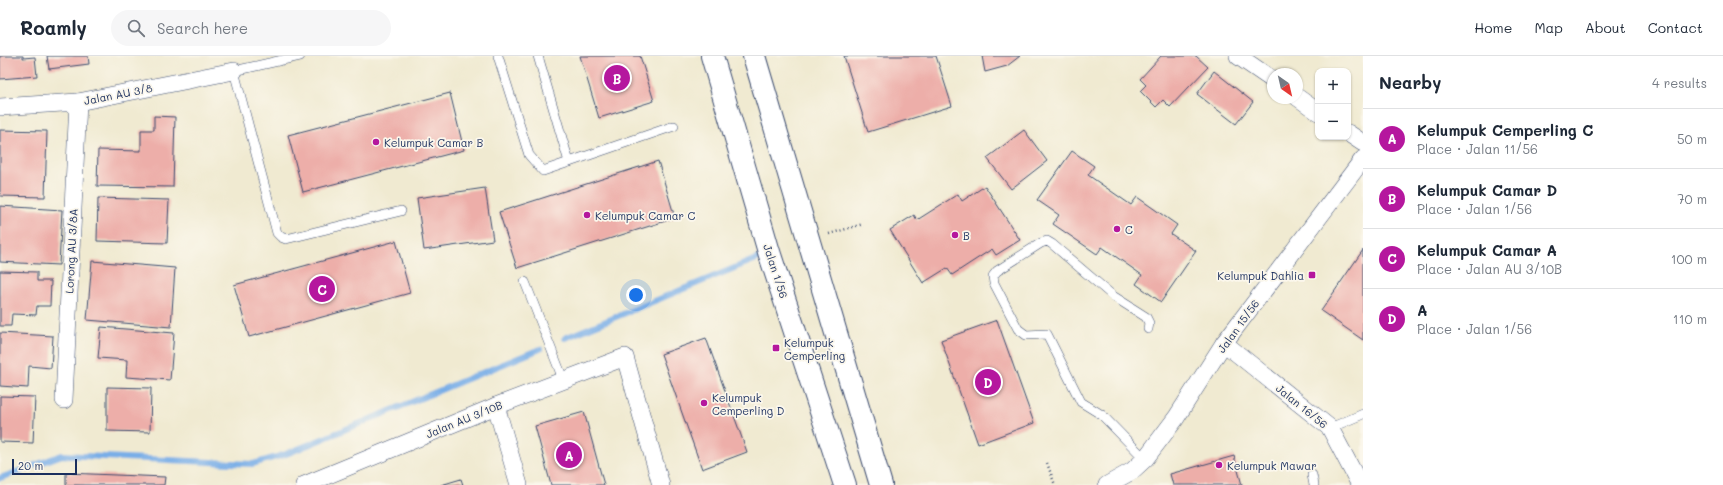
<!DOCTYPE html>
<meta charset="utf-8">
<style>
:root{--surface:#fff;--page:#f6f6f7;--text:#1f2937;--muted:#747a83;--line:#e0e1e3;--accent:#b5179e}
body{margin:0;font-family:Mali,sans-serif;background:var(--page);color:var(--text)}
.controls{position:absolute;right:12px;top:12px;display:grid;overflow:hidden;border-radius:8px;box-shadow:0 1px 3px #0004}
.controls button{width:36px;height:36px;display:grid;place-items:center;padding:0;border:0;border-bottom:1px solid var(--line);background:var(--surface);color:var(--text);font:20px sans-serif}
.compass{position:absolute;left:1267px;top:12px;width:36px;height:36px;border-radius:50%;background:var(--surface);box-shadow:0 1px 3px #0004;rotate:146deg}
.scale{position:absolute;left:12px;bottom:10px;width:65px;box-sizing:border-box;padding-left:4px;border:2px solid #1b2f5e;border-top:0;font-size:11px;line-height:14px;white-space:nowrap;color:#1b2f5e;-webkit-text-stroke:3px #fbf7ec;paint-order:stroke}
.you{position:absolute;left:636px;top:239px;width:14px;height:14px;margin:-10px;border:3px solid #fff;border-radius:50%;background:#1a73e8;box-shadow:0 0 0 6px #1a73e833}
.badge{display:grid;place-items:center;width:26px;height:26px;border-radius:50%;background:var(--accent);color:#fff;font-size:13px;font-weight:700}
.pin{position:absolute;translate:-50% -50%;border:2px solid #fff;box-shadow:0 1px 4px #0006}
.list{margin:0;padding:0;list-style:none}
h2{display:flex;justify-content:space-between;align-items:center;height:52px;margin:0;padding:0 16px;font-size:17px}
h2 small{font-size:13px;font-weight:400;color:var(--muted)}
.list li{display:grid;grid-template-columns:26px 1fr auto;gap:12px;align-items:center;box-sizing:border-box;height:60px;padding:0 16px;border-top:1px solid var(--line)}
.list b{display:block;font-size:15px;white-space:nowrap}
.list p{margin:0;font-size:13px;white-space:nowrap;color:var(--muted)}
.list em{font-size:13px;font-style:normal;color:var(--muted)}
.icon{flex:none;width:22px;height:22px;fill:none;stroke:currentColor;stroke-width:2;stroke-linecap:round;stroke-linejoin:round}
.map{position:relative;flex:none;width:1363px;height:429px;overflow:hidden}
header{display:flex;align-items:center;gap:24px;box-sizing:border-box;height:56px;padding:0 20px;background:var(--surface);border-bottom:1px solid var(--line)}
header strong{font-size:19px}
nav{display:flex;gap:22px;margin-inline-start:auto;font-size:14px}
.search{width:280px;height:36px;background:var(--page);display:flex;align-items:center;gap:10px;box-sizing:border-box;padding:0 14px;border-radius:22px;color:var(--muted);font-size:15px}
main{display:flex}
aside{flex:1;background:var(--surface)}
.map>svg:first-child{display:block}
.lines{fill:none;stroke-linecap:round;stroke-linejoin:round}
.stream{stroke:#79aee7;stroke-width:6}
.building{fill:#edaea9}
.service-casing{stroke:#3b4b6f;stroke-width:10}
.minor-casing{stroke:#3b4b6f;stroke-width:18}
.secondary-casing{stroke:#3b4b6f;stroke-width:24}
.path{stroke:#3b4b6f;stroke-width:2.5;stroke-dasharray:1 3;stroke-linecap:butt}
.service{stroke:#fff;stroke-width:9}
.minor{stroke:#fff;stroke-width:17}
.secondary{stroke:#fff;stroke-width:22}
.poi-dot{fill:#b5179e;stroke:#fbf7ec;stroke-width:1.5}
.labels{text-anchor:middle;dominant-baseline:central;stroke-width:3.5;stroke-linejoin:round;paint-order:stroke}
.street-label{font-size:11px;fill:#1b2f5e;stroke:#fbf7ec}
.poi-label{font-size:11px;fill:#1b2f5e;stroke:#fbf7ec;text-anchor:start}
</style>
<header>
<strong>Roamly</strong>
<div class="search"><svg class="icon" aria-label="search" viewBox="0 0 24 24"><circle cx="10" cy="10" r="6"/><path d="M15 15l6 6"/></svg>Search here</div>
<nav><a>Home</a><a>Map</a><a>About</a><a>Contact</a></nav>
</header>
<main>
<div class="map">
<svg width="1363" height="429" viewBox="0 0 1363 429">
<rect width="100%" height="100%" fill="#fbf7ec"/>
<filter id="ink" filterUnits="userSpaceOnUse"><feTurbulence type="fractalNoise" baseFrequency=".025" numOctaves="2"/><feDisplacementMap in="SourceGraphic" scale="8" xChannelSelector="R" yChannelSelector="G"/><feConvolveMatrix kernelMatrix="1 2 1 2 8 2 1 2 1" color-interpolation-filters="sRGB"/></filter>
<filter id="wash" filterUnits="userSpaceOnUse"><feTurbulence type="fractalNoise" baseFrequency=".012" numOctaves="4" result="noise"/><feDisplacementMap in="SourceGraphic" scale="16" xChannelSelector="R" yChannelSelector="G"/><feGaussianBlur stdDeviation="0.9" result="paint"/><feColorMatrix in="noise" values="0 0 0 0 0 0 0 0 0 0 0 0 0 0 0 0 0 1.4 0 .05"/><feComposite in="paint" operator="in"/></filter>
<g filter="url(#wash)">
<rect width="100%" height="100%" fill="#f0ead1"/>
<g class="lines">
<g class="stream">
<path d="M565,282L761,201"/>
<path d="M0,422L62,399L253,408L286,398L540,293"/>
</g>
</g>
<g id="blocks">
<g class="building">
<path d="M0,0H23V2L35,1L37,20L0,23Z"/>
<path d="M47,0H88L89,8L49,13Z"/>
<path d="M580,0H640L654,45L599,62Z"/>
<path d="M844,0H936L952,50L868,76Z"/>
<path d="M982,0H1020L1007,10L985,16Z"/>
<path d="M1161,0H1196L1208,11L1170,51L1163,44L1156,51L1140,35L1146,29L1140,23Z"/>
<path d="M1214,15L1253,46L1236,68L1197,38Z"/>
<path d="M450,37L464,94L303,136L288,79Z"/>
<path d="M154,60L175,61L173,131L97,130L98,94L141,95V74H154Z"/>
<path d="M0,74L47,75L45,141L0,140Z"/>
<path d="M1024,74L1047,105L1011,133L987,102Z"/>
<path d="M1072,95L1094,110L1088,119L1131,149L1137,141L1177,169L1171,178L1196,195L1161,246L1136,228L1142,219L1102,191L1097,198L1053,168L1059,159L1037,144Z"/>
<path d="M658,105L675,162L517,212L499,156Z"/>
<path d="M985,130L1020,184L996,199L992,193L952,219L947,212L923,227L890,174L914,159L917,164L958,138L962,145Z"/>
<path d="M485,132L493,184L424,194L417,142Z"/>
<path d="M98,142L169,144L167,187L97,185Z"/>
<path d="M0,150L62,154L59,209L0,206Z"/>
<path d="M396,185L410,237L249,281L234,229Z"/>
<path d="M1363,194V284L1321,255Z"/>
<path d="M92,205L175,212L171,271L87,264Z"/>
<path d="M0,215L37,216V225H51L50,250H37L36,259L12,258L11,270H0Z"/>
<path d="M997,264L1034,367L978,388L941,284Z"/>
<path d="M101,271L174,277L170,324L126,321L127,304L98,302Z"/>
<path d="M0,277L53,280L51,312L29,310L28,332L0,330Z"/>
<path d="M706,282L747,396L702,413L661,298Z"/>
<path d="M107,331L151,332L150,376L107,375Z"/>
<path d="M0,340L35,341L33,387L0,386Z"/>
<path d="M584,356L604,429H551L535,370Z"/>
<path d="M1234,400L1242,429H1173L1170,418Z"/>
<path d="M66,417L165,421L164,429H66Z"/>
<path d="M461,423L463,429H441Z"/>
</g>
</g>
</g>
<g filter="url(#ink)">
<use href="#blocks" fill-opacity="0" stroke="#3b4b6f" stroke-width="1"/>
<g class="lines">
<defs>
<g id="service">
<path d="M300,0L234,15L277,177L281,181L286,183L401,155"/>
<path d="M498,0L529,99L543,115L674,70"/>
<path d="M538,0L569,106"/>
<path d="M525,226L563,323"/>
<path d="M1330,372L1363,358"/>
<path d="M1145,403L1102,359L1081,346L1047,278L1026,279L1018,273L994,227L993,220L997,215L1041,187L1047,185L1052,188L1113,240L1146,261L1149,267L1148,273"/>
<path d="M1312,419L1314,429"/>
</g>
<g id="minor">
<path d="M1238,0L1273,24"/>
<path d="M1297,41L1318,56"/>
<path d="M0,51L78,46L234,15"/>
<path d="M1348,77L1363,87"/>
<path d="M1224,287L1330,372L1360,429"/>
<path d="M64,344L78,46"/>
<path d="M496,350L519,429"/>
<path d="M304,429L496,350L625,301L661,429"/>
<path d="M1107,429L1132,415L1145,403L1176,362L1224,287L1363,103"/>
</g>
<g id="secondary">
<path d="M712,0L769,196L845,429"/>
<path d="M754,0L881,429"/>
</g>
</defs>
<use href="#service" class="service-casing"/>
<use href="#minor" class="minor-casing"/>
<use href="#secondary" class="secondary-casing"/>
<g class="path">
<path d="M829,178L863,168"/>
<path d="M1047,407L1055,429"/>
</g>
<use href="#service" class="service"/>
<use href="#minor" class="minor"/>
<use href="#secondary" class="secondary"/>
</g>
</g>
<g class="poi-dot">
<circle cx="376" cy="86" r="4"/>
<circle cx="587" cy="159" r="4"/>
<circle cx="1117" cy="173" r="4"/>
<circle cx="955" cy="179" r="4"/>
<rect x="1308" y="215" width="8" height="8" rx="2"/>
<rect x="772" y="288" width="8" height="8" rx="2"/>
<circle cx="704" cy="347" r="4"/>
<circle cx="1219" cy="409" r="4"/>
</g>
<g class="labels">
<g class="street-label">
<text transform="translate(118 38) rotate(-11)">Jalan AU 3/8</text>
<text transform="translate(71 195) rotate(-87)">Lorong AU 3/8A</text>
<text transform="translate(776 215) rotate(72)">Jalan 1/56</text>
<text transform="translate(1238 270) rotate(-54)">Jalan 15/56</text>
<text transform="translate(1302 350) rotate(39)">Jalan 16/56</text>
<text transform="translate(464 363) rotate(-22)">Jalan AU 3/10B</text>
</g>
<g class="poi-label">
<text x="384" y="86">Kelumpuk Camar B</text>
<text x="595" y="159">Kelumpuk Camar C</text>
<text x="1125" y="173">C</text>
<text x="963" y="179">B</text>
<text x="1304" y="219" text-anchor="end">Kelumpuk Dahlia</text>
<text x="784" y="286">Kelumpuk<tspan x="784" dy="13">Cemperling</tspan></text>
<text x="712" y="341">Kelumpuk<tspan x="712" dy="13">Cemperling D</tspan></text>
<text x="1227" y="409">Kelumpuk Mawar</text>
</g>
</g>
</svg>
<div class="controls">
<button>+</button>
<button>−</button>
</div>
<svg class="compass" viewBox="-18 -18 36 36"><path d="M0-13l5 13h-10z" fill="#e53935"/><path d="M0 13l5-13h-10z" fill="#747a83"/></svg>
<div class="scale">20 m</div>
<div class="you"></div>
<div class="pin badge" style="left:569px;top:399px">A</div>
<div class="pin badge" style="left:617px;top:22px">B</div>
<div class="pin badge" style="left:322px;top:233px">C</div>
<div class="pin badge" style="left:988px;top:326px">D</div>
</div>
<aside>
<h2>Nearby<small>4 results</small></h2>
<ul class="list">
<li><span class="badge">A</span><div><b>Kelumpuk Cemperling C</b><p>Place · Jalan 11/56</p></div><em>50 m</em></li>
<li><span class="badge">B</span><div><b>Kelumpuk Camar D</b><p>Place · Jalan 1/56</p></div><em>70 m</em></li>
<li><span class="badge">C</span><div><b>Kelumpuk Camar A</b><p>Place · Jalan AU 3/10B</p></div><em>100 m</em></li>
<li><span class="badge">D</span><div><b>A</b><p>Place · Jalan 1/56</p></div><em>110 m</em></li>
</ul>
</aside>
</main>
